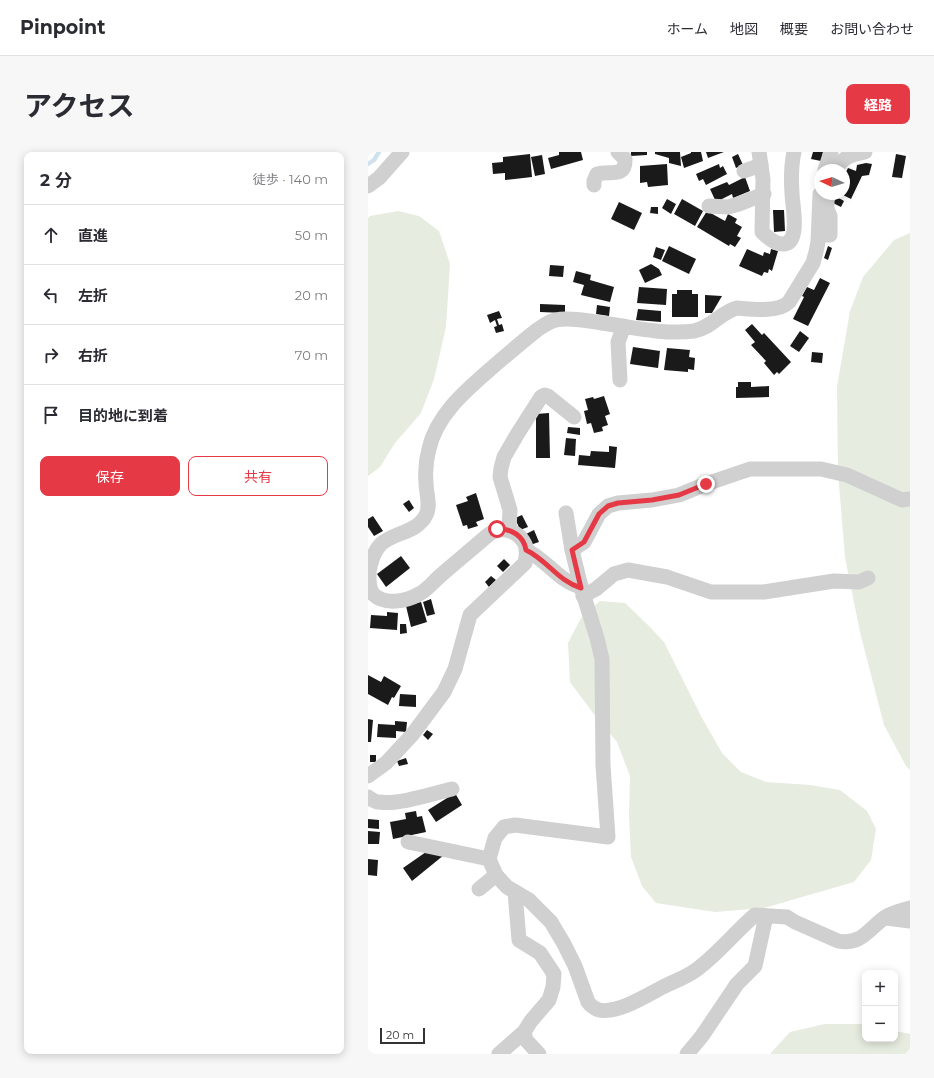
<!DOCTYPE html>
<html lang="ja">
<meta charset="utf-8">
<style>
:root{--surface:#fff;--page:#f7f7f7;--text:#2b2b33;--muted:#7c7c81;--line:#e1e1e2;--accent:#e63946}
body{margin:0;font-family:Montserrat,"Noto Sans JP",sans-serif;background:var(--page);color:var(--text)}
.controls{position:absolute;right:12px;bottom:12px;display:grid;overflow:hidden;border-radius:8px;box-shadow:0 2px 10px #0003}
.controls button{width:36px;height:36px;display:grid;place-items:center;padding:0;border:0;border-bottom:1px solid var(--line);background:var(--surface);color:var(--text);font:20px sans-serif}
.compass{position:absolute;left:446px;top:12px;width:36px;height:36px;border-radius:50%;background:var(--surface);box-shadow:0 2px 10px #0003;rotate:274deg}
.scale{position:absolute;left:12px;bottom:10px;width:45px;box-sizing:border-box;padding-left:4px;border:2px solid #333;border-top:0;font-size:11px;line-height:14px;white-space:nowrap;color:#333;-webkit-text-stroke:3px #fff;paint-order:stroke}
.stop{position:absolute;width:12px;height:12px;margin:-9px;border:3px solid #e63946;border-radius:50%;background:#fff}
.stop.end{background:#e63946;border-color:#fff;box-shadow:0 1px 4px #0008}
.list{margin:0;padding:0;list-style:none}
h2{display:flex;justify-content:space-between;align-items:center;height:52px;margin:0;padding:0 16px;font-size:17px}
h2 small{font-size:13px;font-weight:400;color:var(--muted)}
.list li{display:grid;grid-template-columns:26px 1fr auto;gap:12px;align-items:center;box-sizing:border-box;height:60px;padding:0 16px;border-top:1px solid var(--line)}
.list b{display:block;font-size:15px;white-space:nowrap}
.list em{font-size:13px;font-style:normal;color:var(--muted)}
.actions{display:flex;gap:8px;padding:12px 16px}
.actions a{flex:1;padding:9px 0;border:1px solid var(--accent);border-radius:8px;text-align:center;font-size:14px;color:var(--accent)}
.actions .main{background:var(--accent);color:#fff}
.icon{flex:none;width:22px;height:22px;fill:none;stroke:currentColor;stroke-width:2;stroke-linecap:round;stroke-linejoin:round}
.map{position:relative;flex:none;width:542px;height:902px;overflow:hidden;border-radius:8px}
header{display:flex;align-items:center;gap:24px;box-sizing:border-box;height:56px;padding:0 20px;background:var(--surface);border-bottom:1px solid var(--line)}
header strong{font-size:19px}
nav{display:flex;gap:22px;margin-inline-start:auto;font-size:14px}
.intro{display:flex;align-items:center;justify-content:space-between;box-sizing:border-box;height:96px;padding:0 24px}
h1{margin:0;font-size:28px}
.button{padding:10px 18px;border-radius:8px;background:var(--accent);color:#fff;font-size:14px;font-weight:700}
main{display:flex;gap:24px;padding:0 24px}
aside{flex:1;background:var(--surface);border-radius:8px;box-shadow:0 2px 10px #0003}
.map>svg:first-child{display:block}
.green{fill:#e6ecdf}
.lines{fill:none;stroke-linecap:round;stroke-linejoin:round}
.stream{stroke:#cfe2ee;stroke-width:4.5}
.building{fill:#1a1a1a}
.minor{stroke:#d0d0d0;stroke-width:15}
.route{stroke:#e63946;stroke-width:5}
</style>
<header>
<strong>Pinpoint</strong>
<nav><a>ホーム</a><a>地図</a><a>概要</a><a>お問い合わせ</a></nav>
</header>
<div class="intro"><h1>アクセス</h1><a class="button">経路</a></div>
<main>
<aside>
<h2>2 分<small>徒歩 · 140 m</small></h2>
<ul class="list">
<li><svg class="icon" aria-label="ahead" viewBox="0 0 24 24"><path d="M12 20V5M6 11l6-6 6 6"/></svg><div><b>直進</b></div><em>50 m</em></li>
<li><svg class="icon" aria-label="left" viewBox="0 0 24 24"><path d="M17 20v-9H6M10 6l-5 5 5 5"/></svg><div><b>左折</b></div><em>20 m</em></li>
<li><svg class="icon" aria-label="right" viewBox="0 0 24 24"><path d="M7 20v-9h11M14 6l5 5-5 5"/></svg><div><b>右折</b></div><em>70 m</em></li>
<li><svg class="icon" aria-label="arrive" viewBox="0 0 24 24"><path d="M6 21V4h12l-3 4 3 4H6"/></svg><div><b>目的地に到着</b></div></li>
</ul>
<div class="actions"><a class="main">保存</a><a>共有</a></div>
</aside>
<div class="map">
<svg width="542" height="902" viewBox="0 0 542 902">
<rect width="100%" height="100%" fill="#fff"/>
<g class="green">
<path d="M30,59L51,64L71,79L82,112L78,175L66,227L53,261L27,291L12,315L0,324V66L2,64Z"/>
<path d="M542,81V618L538,614L516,573L492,480L477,405L470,320L469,235L482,159L495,125L526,88Z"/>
<path d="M232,449L257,451L281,474L296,490L334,566L354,601L373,620L398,630L442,633L472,638L499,659L508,677L503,708L486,730L396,756L347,760L288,751L274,734L263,705L261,663L262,624L249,590L228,565L202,530L200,491L213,466Z"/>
<path d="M457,872H497V887H527V879L542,882V902H402L422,880Z"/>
</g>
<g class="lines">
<path class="stream" d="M0,12L6,8L11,0"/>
</g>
<g class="building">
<path d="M191,0H213L215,8L183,17L180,6L191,3Z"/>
<path d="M263,0H279V3L263,4Z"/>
<path d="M287,0H312L313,14L301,11V6L287,2Z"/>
<path d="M323,0H333L335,9L316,16L313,5L323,1Z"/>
<path d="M338,0H356L340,6Z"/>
<path d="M445,0H455L453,9L443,7Z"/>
<path d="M162,2L164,25L137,28V21L125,22L124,11L135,10V5Z"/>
<path d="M370,2L375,13L368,16L364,5Z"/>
<path d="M528,2L538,4L534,26L524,25Z"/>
<path d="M174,3L177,22L167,24L163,5Z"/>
<path d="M498,11L504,12L501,23L494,24L483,47L473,42H476V24L480,16L488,19L489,13Z"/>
<path d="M299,12L300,33L280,35L279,30L272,31V14Z"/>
<path d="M351,12L352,16L355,14L359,22L338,33L335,27L331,29L328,22Z"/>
<path d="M377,25L382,39L365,46L364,42L348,50L342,37L359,30L361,33Z"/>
<path d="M469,45L476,49L473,55L465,51Z"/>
<path d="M299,47L308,52L303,62L294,56Z"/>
<path d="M314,47L335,59L327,74L306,62Z"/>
<path d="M251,50L274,61L266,78L243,67Z"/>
<path d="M283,55H290V62L282,61Z"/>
<path d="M405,58H416L417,79L406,80Z"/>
<path d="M339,59L357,69L360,62L369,67L367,71L374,75L369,84L373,86L367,95L362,92L361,94L329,75Z"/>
<path d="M301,94L328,107L321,122L294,109Z"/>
<path d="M460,94L464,96L460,108L456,106Z"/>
<path d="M288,95L297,98L293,108L285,105Z"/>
<path d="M379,97L395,104L396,100L402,102L403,97L410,99L404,119L401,117L400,121L396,120L394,124L371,114Z"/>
<path d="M283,112L291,117L294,123L277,131L271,118Z"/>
<path d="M182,113L196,114L195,125L181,124Z"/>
<path d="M208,119L223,123L222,128L246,135L242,150L213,143L216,133L205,130Z"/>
<path d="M452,126L462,131L440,174L425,167L436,145L434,144L439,135L446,138Z"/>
<path d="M271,135L299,137L298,153L269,151Z"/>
<path d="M309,138H324V142H330V165H304V142H309Z"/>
<path d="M337,143L354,144L344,161H337Z"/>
<path d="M172,152L197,153V161L172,160Z"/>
<path d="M229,153L242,155L241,164L228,162Z"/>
<path d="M270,157L293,159V170L268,168Z"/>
<path d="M131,159L134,166L129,167L131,173L134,172L136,179L128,181L126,175L129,174L127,168L122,171L119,163Z"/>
<path d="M384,172L394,183L396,181L423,210L411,222L409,220L406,223L396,211L398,209L383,193L387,190L377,178Z"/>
<path d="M432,179L441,186L431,200L422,194Z"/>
<path d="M265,195L292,199L290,216L262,212Z"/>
<path d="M299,196L322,198L321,205L327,206L326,218L320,217V220L296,218Z"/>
<path d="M444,200L455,201L454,211L443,210Z"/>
<path d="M370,230H383V235L401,234V245L368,246V235H370Z"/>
<path d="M236,244L242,262L237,264L240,273L234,275L235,279L226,281L223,271L219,272L216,259L220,258L217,247L225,245L226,247Z"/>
<path d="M181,261L182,306H168V262Z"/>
<path d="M200,275L212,276V283L199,281Z"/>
<path d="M198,286L208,287L207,304L196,303Z"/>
<path d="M241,294L249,295L247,316L210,313L211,303L222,304L223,299L241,300Z"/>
<path d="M108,341L116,367L108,370L110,374L100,377L99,373L95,374L88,353L100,349L98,345Z"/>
<path d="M41,348L46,356L41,360L35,352Z"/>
<path d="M154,363L160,375L152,378L147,366Z"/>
<path d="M5,364L15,379L6,384L0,375V367Z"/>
<path d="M166,378L171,390L162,393L158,382Z"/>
<path d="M33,404L42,416L18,435L9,422Z"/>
<path d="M136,407L142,413L135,420L129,414Z"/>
<path d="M123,424L128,428L121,435L117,430Z"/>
<path d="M63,447L67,462L59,464L55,450Z"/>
<path d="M53,450L59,470L43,475L38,454Z"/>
<path d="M19,460L30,461L29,478L2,476L3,463L19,464Z"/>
<path d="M32,472H38L39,481L32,482Z"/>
<path d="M0,523L13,530L16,524L33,534L26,546L24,545L20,553L0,542Z"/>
<path d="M32,542L48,543V555L31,554Z"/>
<path d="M0,567L5,568L3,590H0Z"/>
<path d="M27,569L39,570L38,580L28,579V586L9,585L10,572L27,573Z"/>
<path d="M59,578L65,582L60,588L55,583Z"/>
<rect x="2" y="603" width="6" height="7"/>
<path d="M38,606L40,612L31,614L29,609Z"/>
<path d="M87,641L94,653L68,670L60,658Z"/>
<path d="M48,659L49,665L54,664L58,680L25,687L22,670L38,667L37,661Z"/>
<path d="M0,667L11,668V677L0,676Z"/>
<path d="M0,679L12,680L11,692H0Z"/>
<path d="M58,700L76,703L44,729L35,716Z"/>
<path d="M0,707L10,708L9,724L0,723Z"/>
</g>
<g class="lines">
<g class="minor">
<path d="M391,0L395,27L394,80C400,86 408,93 416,92C433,90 424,52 424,41C423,27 423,14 426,0"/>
<path d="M457,18L463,0"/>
<path d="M467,18C475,5 482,3 497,0"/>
<path d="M376,19L393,13"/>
<path d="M226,33V29L229,22C241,18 258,27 257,7L250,0"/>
<path d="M0,34L11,26L34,0"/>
<path d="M341,54L360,55L371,52L396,42"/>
<path d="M451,83H462V64L459,57V44"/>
<path d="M252,228L250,190L256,174"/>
<path d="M198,361L204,398L213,435L229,486L234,507L235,613L240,685L147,673L136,675L127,686L121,707L128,723L139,735L161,748L183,770L196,792L207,814L220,850C225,857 233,860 242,858C262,855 282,841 301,832C310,828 320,824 328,818C350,802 366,781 387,763L419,765L427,770L470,789C496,794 502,773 521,763C527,760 535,758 542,756"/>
<path d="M141,378L142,358L132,325L133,316L136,305L150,281L173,245L177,243L180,244L206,265"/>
<path d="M158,398C179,408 190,429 213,435"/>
<path d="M204,398L216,390L231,362L240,354L250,351L284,348L311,343L338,332L382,317H453L479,323L534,348L542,347"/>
<path d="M215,444L228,437L246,422L260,418L299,425L343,440H396L466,429L491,430L500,426"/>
<path d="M0,624L18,611L44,583L76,540L87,517L102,463L157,411C158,406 159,400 158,395C152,378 133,373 120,383C104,397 88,410 72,424C65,430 59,438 51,442C39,449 17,454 5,442C0,435 0,420 3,411C5,404 8,397 13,392C26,380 49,381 58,363C63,354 58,341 58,330C57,319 58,308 61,297C69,261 101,236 127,213C141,201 155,189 169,178C175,174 181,169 188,168C201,165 221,169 234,171C263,175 296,183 326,179C343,176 353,160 369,156C383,157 410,161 421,150L445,111L448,100L450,90L452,42"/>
<path d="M0,645C3,647 7,650 11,650C31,653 64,642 84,637"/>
<path d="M40,690L121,707"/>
<path d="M111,737L128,723"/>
<path d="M518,766L542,769"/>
<path d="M156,880L158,888L171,902"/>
<path d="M131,902L156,880L163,869L181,848L185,835L186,822L172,801L151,788L147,740"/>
<path d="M319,902L334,884L369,832L387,814L398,764"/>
</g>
</g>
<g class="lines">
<path class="route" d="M129,377C143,376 156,384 158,398C179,408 190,429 213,436L204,398L216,390L231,362L240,354L250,351L284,348L311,343L338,332"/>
</g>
</svg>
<div class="controls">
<button>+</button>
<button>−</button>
</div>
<svg class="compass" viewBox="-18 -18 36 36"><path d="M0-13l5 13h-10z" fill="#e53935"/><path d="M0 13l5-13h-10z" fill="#7c7c81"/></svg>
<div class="scale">20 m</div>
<div class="stop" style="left:129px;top:377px"></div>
<div class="stop end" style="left:338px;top:332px"></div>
</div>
</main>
